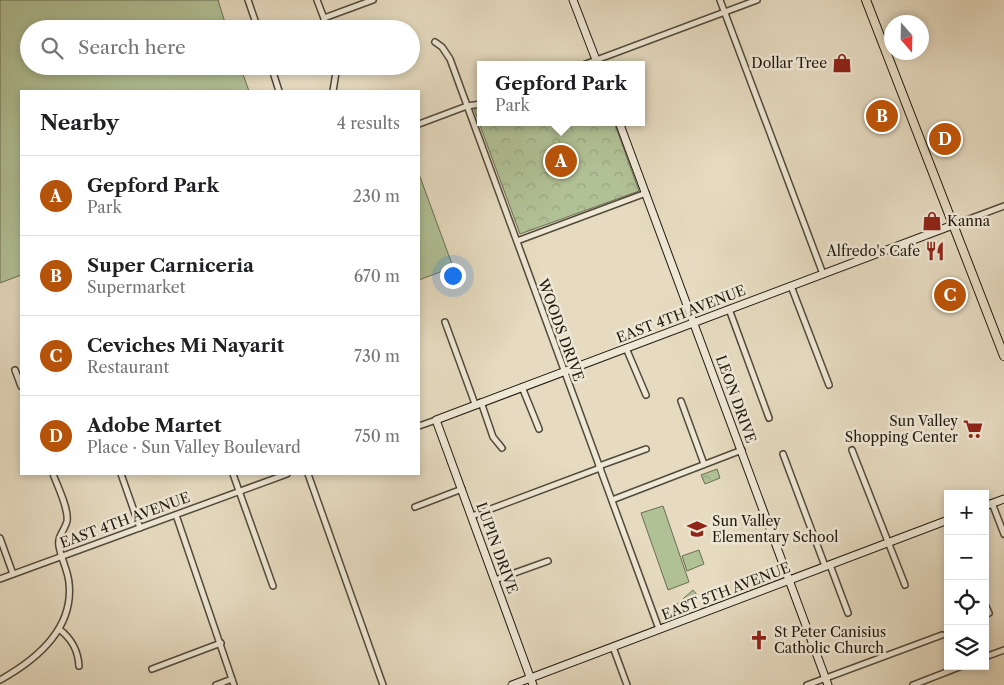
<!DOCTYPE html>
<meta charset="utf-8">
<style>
:root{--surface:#fff;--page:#f2f2f2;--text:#202124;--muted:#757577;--line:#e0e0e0;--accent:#b45309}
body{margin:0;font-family:"Libre Caslon Text",serif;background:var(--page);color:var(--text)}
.controls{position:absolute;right:15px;bottom:15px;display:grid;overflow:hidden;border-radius:0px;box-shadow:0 2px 8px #0003}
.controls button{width:45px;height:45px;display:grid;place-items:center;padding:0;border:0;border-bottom:1px solid var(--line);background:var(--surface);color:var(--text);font:25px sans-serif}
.compass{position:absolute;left:884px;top:15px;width:45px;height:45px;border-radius:50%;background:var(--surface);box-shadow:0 2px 8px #0003;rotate:160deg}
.you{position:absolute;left:452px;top:275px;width:18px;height:18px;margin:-12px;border:4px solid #fff;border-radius:50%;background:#1a73e8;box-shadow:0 0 0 8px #1a73e833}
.badge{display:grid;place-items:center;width:32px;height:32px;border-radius:50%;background:var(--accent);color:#fff;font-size:16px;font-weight:700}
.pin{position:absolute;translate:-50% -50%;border:2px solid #fff;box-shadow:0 1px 5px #0006}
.popup{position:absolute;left:477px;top:61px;width:168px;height:65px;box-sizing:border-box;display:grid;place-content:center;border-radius:0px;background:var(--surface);filter:drop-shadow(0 1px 4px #0005);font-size:16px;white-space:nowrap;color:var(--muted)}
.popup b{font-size:19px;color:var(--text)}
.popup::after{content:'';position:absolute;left:50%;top:100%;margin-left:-10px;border:10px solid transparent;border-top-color:var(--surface)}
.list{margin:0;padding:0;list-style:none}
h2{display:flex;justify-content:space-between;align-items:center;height:65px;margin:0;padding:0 20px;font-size:21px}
h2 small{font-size:16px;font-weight:400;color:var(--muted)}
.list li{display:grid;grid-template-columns:32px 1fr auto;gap:15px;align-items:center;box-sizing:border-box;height:80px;padding:0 20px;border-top:1px solid var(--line)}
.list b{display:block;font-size:19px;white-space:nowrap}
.list p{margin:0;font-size:16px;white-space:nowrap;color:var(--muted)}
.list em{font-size:16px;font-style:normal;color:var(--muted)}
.icon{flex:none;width:28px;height:28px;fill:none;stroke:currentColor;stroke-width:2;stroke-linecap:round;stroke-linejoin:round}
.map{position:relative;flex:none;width:1004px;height:685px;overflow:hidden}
.search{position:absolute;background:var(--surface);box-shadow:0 2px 8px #0003;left:20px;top:20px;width:400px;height:55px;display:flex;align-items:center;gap:12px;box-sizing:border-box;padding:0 18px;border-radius:28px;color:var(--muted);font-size:19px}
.panel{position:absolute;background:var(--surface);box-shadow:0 2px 8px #0003;left:20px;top:90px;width:400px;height:385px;border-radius:0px}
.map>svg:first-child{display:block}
.grass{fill:#b1c196;stroke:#696d52}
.park{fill:url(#park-crowns);stroke:#696d52}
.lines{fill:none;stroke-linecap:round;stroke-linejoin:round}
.street-casing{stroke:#524a3b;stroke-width:8}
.secondary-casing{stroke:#21190f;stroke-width:9}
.primary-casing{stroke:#21190f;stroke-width:10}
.street{stroke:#efe8d6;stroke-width:5}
.secondary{stroke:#efe8d6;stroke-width:7}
.primary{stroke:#e6dbc0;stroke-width:8}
.labels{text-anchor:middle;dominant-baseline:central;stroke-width:5;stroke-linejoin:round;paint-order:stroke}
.poi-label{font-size:14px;fill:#21190f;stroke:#efe8d6;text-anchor:end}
.street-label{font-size:14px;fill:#21190f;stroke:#efe8d6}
</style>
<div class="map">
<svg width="1004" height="685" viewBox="0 0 1004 685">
<defs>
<pattern id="park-crowns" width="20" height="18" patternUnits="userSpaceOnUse" patternTransform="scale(1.25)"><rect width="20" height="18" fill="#b1c196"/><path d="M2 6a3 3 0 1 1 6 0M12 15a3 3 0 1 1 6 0" fill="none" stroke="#98a580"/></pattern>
</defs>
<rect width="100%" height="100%" fill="#e6dbc0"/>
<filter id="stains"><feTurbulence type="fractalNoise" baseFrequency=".004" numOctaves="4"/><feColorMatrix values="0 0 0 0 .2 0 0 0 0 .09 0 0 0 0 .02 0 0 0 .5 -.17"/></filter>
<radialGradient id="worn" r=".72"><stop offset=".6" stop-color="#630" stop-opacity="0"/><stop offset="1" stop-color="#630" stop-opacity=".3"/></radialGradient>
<g class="grass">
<path d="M0,0H218L227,29H29V66H240L249,91H21V275L0,283Z"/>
<path d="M419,174L453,267L419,280Z"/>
<path d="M663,506L689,582L668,590L641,513Z"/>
<path d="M699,550L704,564L687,571L682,556Z"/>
<path d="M693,590L698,596L680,612L675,606Z"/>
</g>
<g class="park">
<path d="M481,106V122H614L639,191L520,234L474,109Z"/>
<path d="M717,469L720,478L705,484L701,475Z"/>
</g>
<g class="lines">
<defs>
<g id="street">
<path d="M248,0L258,29"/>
<path d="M317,0L328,29"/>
<path d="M720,0L823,274"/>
<path d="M324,18L373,0"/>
<path d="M435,42L442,47L450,59L659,629"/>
<path d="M583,65L757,0"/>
<path d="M271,66L279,91"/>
<path d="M333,91L337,66"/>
<path d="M419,124L467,106L481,104"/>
<path d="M953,225L1004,206"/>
<path d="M517,241L646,193"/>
<path d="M791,286L829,385"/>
<path d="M729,309L769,418"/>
<path d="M445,322L475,404"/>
<path d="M626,348L646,395"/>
<path d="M15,370L21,386"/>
<path d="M522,387L539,429"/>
<path d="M681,401L704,464"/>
<path d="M481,402L493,437L502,448"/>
<path d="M419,426L436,420"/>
<path d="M852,450L905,585"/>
<path d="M783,454L825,566"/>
<path d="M599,466L646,449"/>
<path d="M121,474L140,528"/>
<path d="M233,474L273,586"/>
<path d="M308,474L383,685"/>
<path d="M612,500L742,450"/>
<path d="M992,503L1004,534"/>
<path d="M415,507L462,489"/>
<path d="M176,515L234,685"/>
<path d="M472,516L600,468"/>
<path d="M0,538L13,574"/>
<path d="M830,565L848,613"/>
<path d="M0,579L287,474"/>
<path d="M495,580L548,561"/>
<path d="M985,604L989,613"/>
<path d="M59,629C72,639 78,650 79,666"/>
<path d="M613,647L627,685"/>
<path d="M985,657L1004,650"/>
<path d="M152,669L221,643"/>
<path d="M0,680C36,660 74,629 69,583C68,570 61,559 59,546C57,536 65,530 67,521C69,509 57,485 53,474"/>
<path d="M216,685L232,679"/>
<path d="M807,685L942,635"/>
<path d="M913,685L962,666"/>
</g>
<g id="secondary">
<path d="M573,0L598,65"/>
<path d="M619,122L828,685"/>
<path d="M985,506L1004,499"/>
<path d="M512,685L948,520"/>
<path d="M533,685L436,420L953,225"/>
</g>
<path id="primary" d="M866,0L1004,356"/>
</defs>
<use href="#street" class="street-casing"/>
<use href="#secondary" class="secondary-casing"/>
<use href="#primary" class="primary-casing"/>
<use href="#street" class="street"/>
<use href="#secondary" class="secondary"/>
<use href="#primary" class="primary"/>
</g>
<defs>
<symbol id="shop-bare" viewBox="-9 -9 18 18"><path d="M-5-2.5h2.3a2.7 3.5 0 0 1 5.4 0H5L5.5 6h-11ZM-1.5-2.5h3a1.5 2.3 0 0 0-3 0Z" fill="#8f2418" stroke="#efe8d6" stroke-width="2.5" paint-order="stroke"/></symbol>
<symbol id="restaurant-bare" viewBox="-9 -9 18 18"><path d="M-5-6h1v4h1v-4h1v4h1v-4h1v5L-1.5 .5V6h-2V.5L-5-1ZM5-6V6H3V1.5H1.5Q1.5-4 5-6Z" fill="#8f2418" stroke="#efe8d6" stroke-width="2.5" paint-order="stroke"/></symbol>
<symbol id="supermarket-bare" viewBox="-9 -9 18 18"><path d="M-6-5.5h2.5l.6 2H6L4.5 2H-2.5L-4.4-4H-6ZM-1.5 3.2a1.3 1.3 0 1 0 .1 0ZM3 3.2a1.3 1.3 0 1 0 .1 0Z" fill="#8f2418" stroke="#efe8d6" stroke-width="2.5" paint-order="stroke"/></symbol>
<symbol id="school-bare" viewBox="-9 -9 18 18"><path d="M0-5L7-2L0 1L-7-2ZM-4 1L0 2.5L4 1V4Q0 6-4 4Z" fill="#8f2418" stroke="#efe8d6" stroke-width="2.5" paint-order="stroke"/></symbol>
<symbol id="church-bare" viewBox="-9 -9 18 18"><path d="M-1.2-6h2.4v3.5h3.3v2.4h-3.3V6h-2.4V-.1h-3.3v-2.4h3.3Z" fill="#8f2418" stroke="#efe8d6" stroke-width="2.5" paint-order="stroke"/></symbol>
</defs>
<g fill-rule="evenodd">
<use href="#shop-bare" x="828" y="49" width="28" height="28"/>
<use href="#shop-bare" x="918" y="207" width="28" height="28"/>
<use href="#restaurant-bare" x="921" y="237" width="28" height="28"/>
<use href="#supermarket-bare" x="959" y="415" width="28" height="28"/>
<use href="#school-bare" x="683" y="515" width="28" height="28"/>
<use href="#church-bare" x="745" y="626" width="28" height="28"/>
</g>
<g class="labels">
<g class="poi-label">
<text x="827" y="63">Dollar Tree</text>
<text x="947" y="221" text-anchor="start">Kanna</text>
<text x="920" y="251">Alfredo's Cafe</text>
<text x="958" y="421">Sun Valley<tspan x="958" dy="16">Shopping Center</tspan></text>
<text x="712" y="521" text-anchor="start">Sun Valley<tspan x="712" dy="16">Elementary School</tspan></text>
<text x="774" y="632" text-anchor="start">St Peter Canisius<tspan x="774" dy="16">Catholic Church</tspan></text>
</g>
<g class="street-label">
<text transform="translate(681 314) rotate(-21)">EAST 4TH AVENUE</text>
<text transform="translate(561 330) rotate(70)">WOODS DRIVE</text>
<text transform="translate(736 399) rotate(70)">LEON DRIVE</text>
<text transform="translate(125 520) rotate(-20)">EAST 4TH AVENUE</text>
<text transform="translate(497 548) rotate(70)">LUPIN DRIVE</text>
<text transform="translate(726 591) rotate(-21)">EAST 5TH AVENUE</text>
</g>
</g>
<rect width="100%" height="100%" filter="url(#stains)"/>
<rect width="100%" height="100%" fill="url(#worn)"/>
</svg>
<div class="controls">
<button>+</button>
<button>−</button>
<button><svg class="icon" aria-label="locate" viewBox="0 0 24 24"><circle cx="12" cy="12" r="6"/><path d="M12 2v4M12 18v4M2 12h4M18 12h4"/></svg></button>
<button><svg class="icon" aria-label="layers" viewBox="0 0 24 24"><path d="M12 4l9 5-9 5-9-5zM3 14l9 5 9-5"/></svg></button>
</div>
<svg class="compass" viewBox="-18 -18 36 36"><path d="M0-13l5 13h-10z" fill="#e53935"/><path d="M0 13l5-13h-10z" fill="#757577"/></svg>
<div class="you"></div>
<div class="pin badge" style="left:561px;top:161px">A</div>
<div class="popup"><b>Gepford Park</b>Park</div>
<div class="pin badge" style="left:882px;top:116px">B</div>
<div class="pin badge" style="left:950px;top:295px">C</div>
<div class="pin badge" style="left:945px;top:139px">D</div>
<div class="search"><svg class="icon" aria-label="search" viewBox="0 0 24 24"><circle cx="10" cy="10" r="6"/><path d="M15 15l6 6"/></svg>Search here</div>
<section class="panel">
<h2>Nearby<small>4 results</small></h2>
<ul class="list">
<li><span class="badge">A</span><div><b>Gepford Park</b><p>Park</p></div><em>230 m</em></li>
<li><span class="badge">B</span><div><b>Super Carniceria</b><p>Supermarket</p></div><em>670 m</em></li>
<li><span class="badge">C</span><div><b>Ceviches Mi Nayarit</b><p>Restaurant</p></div><em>730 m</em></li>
<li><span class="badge">D</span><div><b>Adobe Martet</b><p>Place · Sun Valley Boulevard</p></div><em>750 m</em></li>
</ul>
</section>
</div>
